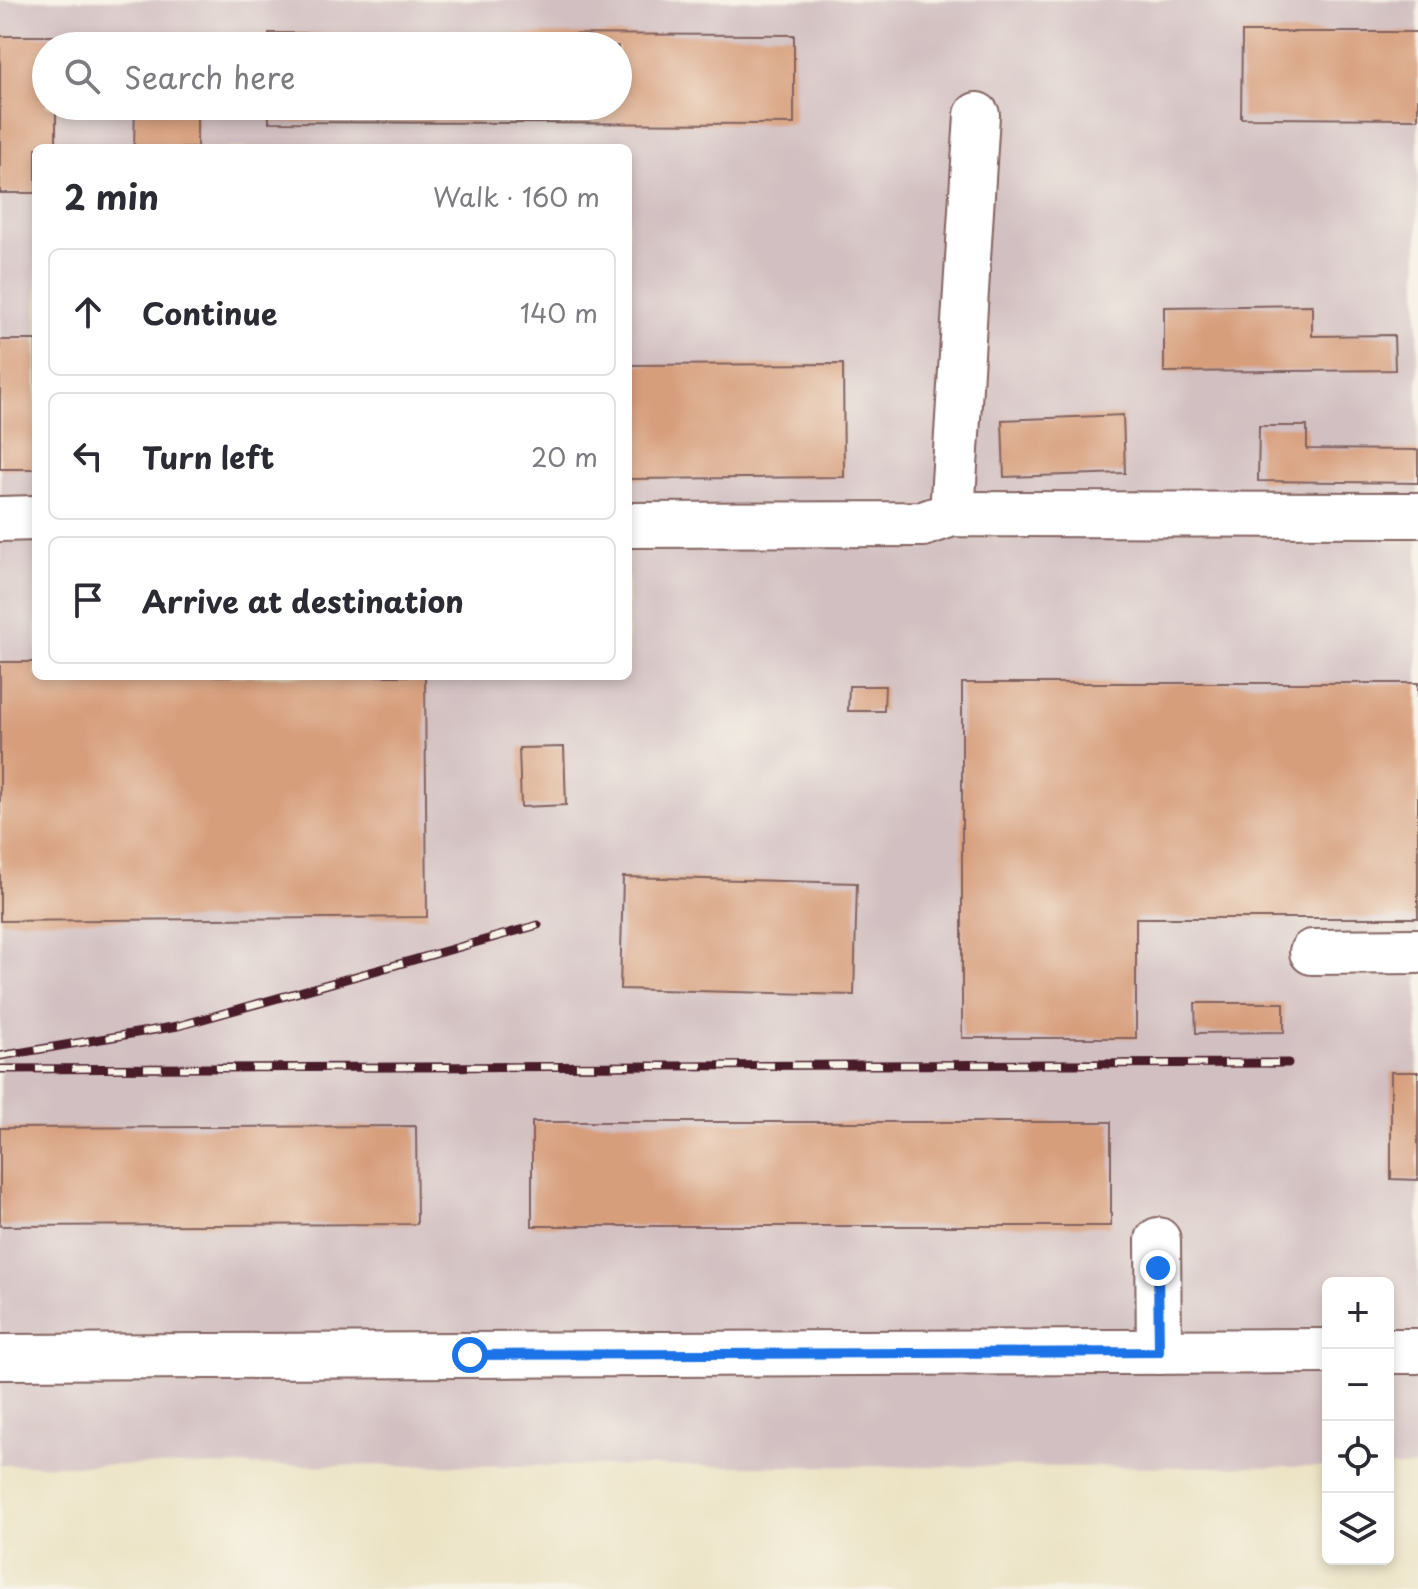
<!DOCTYPE html>
<meta charset="utf-8">
<style>
:root{--surface:#fff;--page:#f7f7f7;--text:#2b2b33;--muted:#7c7c81;--line:#e1e1e2}
body{margin:0;font-family:"Playpen Sans",sans-serif;background:var(--page);color:var(--text)}
.controls{position:absolute;right:24px;bottom:24px;display:grid;overflow:hidden;border-radius:12px;box-shadow:0 4px 12px #0003}
.controls button{width:72px;height:72px;display:grid;place-items:center;padding:0;border:0;border-bottom:2px solid var(--line);background:var(--surface);color:var(--text);font:40px sans-serif}
.stop{position:absolute;width:24px;height:24px;margin:-18px;border:6px solid #1a73e8;border-radius:50%;background:#fff}
.stop.end{background:#1a73e8;border-color:#fff;box-shadow:0 2px 8px #0008}
.list{margin:0;padding:0;list-style:none}
h2{display:flex;justify-content:space-between;align-items:center;height:104px;margin:0;padding:0 32px;font-size:34px}
h2 small{font-size:26px;font-weight:400;color:var(--muted)}
.list li{display:grid;grid-template-columns:52px 1fr auto;gap:24px;align-items:center;box-sizing:border-box;height:128px;margin:0 16px 16px;padding:0 16px;border:2px solid var(--line);border-radius:12px}
.list b{display:block;font-size:30px;white-space:nowrap}
.list em{font-size:26px;font-style:normal;color:var(--muted)}
.icon{flex:none;width:44px;height:44px;fill:none;stroke:currentColor;stroke-width:2;stroke-linecap:round;stroke-linejoin:round}
.map{position:relative;flex:none;width:1418px;height:1589px;overflow:hidden}
.search{position:absolute;background:var(--surface);box-shadow:0 4px 12px #0003;left:32px;top:32px;width:600px;height:88px;display:flex;align-items:center;gap:20px;box-sizing:border-box;padding:0 28px;border-radius:44px;color:var(--muted);font-size:30px}
.panel{position:absolute;background:var(--surface);box-shadow:0 4px 12px #0003;left:32px;top:144px;width:600px;height:536px;border-radius:12px}
.map>svg:first-child{display:block}
.industrial{fill:#d2bfc1;fill-rule:evenodd}
.building{fill:#d79e7b}
.lines{fill:none;stroke-linecap:round;stroke-linejoin:round}
.minor-casing{stroke:#836461;stroke-width:48}
.minor{stroke:#fff;stroke-width:44}
.rail-casing{stroke:#4a1f2b;stroke-width:9}
.rail{stroke:#f7f3e8;stroke-width:6;stroke-dasharray:18;stroke-linecap:butt}
.route{stroke:#1a73e8;stroke-width:10}
</style>
<div class="map">
<svg width="1418" height="1589" viewBox="0 0 1418 1589">
<rect width="100%" height="100%" fill="#f7f3e8"/>
<filter id="ink" filterUnits="userSpaceOnUse"><feTurbulence type="fractalNoise" baseFrequency=".0125" numOctaves="2"/><feDisplacementMap in="SourceGraphic" scale="16" xChannelSelector="R" yChannelSelector="G"/><feConvolveMatrix kernelMatrix="1 2 1 2 8 2 1 2 1" color-interpolation-filters="sRGB"/></filter>
<filter id="wash" filterUnits="userSpaceOnUse"><feTurbulence type="fractalNoise" baseFrequency=".006" numOctaves="4" result="noise"/><feDisplacementMap in="SourceGraphic" scale="32" xChannelSelector="R" yChannelSelector="G"/><feGaussianBlur stdDeviation="1.8" result="paint"/><feColorMatrix in="noise" values="0 0 0 0 0 0 0 0 0 0 0 0 0 0 0 0 0 1.4 0 .05"/><feComposite in="paint" operator="in"/></filter>
<g filter="url(#wash)">
<rect width="100%" height="100%" fill="#ece3c4"/>
<path class="industrial" d="M0,0H1418V1467H1388V1283H1328V1467L0,1465ZM46,46H618V106H46ZM36,148H628V676H36Z"/>
<g id="blocks">
<g class="building">
<path d="M1242,32H1418V119L1241,118Z"/>
<path d="M269,33L794,35V124L269,122V106H618V46H269Z"/>
<path d="M0,36H56V46H46V106H56V148H36V193H0Z"/>
<path d="M135,38L198,39V46H135Z"/>
<path d="M135,106H197V148H134Z"/>
<path d="M1312,305V336L1394,335L1395,370L1164,372V307Z"/>
<rect x="0" y="340" width="36" height="129"/>
<path d="M843,364L844,477L628,479V365Z"/>
<path d="M1123,415L1125,473L1004,477L1002,420Z"/>
<path d="M1259,426H1307V449L1418,450V483L1258,481Z"/>
<path d="M0,662H36V676H425L427,917L0,921Z"/>
<path d="M962,683H1418V918H1136V1038H962Z"/>
<path d="M849,686H885L884,711H848Z"/>
<path d="M564,747L566,805L521,807L519,748Z"/>
<path d="M623,877L857,883L854,995L620,989Z"/>
<path d="M1195,1003H1284V1032L1196,1033Z"/>
<path d="M1391,1072H1418V1180L1391,1179Z"/>
<rect x="532" y="1122" width="579" height="104"/>
<path d="M416,1126L417,1224L0,1226V1128Z"/>
</g>
</g>
</g>
<g filter="url(#ink)">
<use href="#blocks" fill-opacity="0" stroke="#836461" stroke-width="2"/>
<g class="lines">
<defs>
<g id="minor">
<path d="M952,514L977,115"/>
<path d="M0,519L36,518"/>
<path d="M628,525L923,524L952,514L1418,515"/>
<path d="M1312,952L1418,951"/>
<path d="M1158,1240L1159,1352"/>
<path d="M1388,1351H1418"/>
<path d="M0,1357L1328,1351"/>
</g>
</defs>
<use href="#minor" class="minor-casing"/>
<use href="#minor" class="minor"/>
<defs>
<g id="rail">
<path d="M0,1056L178,1026L538,925"/>
<path d="M0,1069L1288,1063"/>
</g>
</defs>
<use href="#rail" class="rail-casing"/>
<use href="#rail" class="rail"/>
</g>
</g>
<g class="lines" filter="url(#ink)">
<path class="route" d="M470,1355L1159,1352L1158,1268"/>
</g>
</svg>
<div class="controls">
<button>+</button>
<button>−</button>
<button><svg class="icon" aria-label="locate" viewBox="0 0 24 24"><circle cx="12" cy="12" r="6"/><path d="M12 2v4M12 18v4M2 12h4M18 12h4"/></svg></button>
<button><svg class="icon" aria-label="layers" viewBox="0 0 24 24"><path d="M12 4l9 5-9 5-9-5zM3 14l9 5 9-5"/></svg></button>
</div>
<div class="stop" style="left:470px;top:1355px"></div>
<div class="stop end" style="left:1158px;top:1268px"></div>
<div class="search"><svg class="icon" aria-label="search" viewBox="0 0 24 24"><circle cx="10" cy="10" r="6"/><path d="M15 15l6 6"/></svg>Search here</div>
<section class="panel">
<h2>2 min<small>Walk · 160 m</small></h2>
<ul class="list">
<li><svg class="icon" aria-label="ahead" viewBox="0 0 24 24"><path d="M12 20V5M6 11l6-6 6 6"/></svg><div><b>Continue</b></div><em>140 m</em></li>
<li><svg class="icon" aria-label="left" viewBox="0 0 24 24"><path d="M17 20v-9H6M10 6l-5 5 5 5"/></svg><div><b>Turn left</b></div><em>20 m</em></li>
<li><svg class="icon" aria-label="arrive" viewBox="0 0 24 24"><path d="M6 21V4h12l-3 4 3 4H6"/></svg><div><b>Arrive at destination</b></div></li>
</ul>
</section>
</div>
